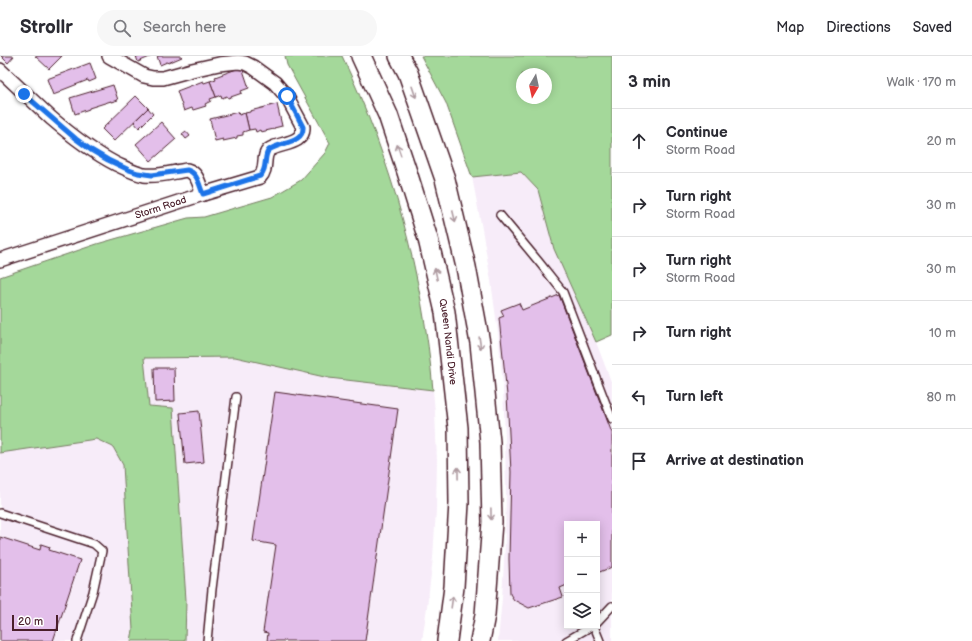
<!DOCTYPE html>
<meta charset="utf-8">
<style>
:root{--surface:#fff;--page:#f7f7f7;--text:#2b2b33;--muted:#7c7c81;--line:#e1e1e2}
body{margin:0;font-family:"Balsamiq Sans",sans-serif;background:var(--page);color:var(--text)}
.controls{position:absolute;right:12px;bottom:12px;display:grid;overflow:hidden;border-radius:0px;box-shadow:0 2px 10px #0003}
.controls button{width:36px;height:36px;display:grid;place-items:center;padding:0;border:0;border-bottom:1px solid var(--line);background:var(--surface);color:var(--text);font:20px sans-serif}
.compass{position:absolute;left:516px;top:12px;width:36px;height:36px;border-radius:50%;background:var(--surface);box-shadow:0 2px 10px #0003;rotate:189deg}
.scale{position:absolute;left:12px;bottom:10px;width:46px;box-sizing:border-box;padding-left:4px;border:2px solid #4a1f2b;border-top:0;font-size:11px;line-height:14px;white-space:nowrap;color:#4a1f2b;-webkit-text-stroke:3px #fff;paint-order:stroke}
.stop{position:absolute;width:12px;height:12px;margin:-9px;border:3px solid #1a73e8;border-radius:50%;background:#fff}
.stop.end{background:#1a73e8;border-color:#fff;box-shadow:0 1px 4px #0008}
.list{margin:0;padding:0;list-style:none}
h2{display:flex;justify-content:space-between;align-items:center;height:52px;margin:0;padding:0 16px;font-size:17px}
h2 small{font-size:13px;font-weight:400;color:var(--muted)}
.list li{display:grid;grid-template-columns:26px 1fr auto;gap:12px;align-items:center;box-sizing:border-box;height:64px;padding:0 16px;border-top:1px solid var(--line)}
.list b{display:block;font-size:15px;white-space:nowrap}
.list p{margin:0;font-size:13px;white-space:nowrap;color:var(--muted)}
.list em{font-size:13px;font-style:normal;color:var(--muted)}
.icon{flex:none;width:22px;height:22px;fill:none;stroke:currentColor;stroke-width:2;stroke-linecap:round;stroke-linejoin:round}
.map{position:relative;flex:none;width:612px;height:585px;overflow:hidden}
header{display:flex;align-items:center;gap:24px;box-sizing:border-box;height:56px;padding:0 20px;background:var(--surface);border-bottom:1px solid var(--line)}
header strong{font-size:19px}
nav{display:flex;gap:22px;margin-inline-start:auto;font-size:14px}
.search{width:280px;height:36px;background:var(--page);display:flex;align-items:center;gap:10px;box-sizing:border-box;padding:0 14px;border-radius:22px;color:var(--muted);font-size:15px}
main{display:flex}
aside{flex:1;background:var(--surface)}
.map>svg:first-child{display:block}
.built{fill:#f7ecf9;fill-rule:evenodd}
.green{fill:#a4d89a;stroke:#777c62;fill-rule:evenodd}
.building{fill:#e3bfea;stroke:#4a1f2b}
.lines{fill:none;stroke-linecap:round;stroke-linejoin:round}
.lane-casing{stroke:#4a1f2b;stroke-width:10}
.street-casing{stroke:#4a1f2b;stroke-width:16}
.secondary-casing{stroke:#4a1f2b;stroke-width:22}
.lane{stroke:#fff;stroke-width:7}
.street{stroke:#fff;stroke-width:13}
.secondary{stroke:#fff;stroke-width:19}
.oneway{stroke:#ae9aa0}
.route{stroke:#1a73e8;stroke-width:5}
.labels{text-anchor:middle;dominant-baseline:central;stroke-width:4;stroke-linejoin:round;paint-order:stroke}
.street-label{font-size:10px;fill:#4a1f2b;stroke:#fff}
</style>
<header>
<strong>Strollr</strong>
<div class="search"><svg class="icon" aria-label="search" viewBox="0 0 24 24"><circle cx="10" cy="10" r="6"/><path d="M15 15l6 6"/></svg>Search here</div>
<nav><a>Map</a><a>Directions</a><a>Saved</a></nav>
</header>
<main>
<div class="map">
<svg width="612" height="585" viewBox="0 0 612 585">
<rect width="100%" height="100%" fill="#fff"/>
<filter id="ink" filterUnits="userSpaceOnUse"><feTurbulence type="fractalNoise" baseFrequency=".025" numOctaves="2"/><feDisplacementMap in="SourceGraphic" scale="8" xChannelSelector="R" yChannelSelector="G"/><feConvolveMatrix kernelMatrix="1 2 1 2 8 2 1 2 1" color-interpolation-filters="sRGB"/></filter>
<g filter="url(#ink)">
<g class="built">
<path d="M521,116L538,134L554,193L596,286L612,328V585H498L502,542L505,489L506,436L505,383L503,330L498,277L491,225L482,173L472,121ZM567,468H597V570H567Z"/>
<path d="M235,301L329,322L433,334L435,356L437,405L436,454L433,502L427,551L422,585H185L186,544L173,352L149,350L144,302Z"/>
<path d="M96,383L113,391L123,409L133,574L131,585H0V397Z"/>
</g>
<g class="green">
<path d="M285,0H342C392,105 423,218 433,334L329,322L235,301L144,302L149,350L173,352L186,544L185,585H131L133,574L123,409L113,391L96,383L0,397V221L97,188L188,162L204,161L272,141L301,124L325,97L330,87L287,9Z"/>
<path d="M421,0H612V279L596,286L554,193L538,134L521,116L472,121L446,47ZM522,18H546V42H522Z"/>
</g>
<g class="building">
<path d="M1,0H14L8,7Z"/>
<path d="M35,0H62L49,13Z"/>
<path d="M136,0H152L138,6Z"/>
<path d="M157,0H181L182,1L168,7L167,6L160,9Z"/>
<path d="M90,7L96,23L89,26L88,24L60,35L61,36L53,39L47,23Z"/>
<path d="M242,11L249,32L241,35L242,37L228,42L227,40L222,42L221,39L216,41L210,25L216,23L215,21Z"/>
<path d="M203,25L204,27L210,25L216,41L210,43L211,45L205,48L206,50L193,54L192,52L184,55L177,35Z"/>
<path d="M113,29L118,44L111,46V45L89,52V53L75,58L70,42Z"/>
<path d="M136,40L148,52L114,85L102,73Z"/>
<path d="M277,48L282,70L274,72V73L261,76L260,74L256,76L255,73L249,74L245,57L250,56V55Z"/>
<path d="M148,52L153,58L139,72L134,66Z"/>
<path d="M238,56L239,59L245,57L249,74L243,76V79L237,80V82L223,85V83L215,85L210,63Z"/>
<path d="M161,66L176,83L151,105L136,88Z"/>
<path d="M186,75L190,80L186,83L182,78Z"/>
<path d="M559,239L612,377V511L597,517V468H567V529L560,532L563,541L529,552L514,544L510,538L509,503L511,416L507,339L499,262L504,260L501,254L519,247L522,254Z"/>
<path d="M154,312H174L175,345L155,346Z"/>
<path d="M275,336L398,353L365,585H267L268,577L263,576L276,489L253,485Z"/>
<path d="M199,355L204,406L185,408L180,357Z"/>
<path d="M0,481L40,494L41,488L50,491L49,494L80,504L53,585H0Z"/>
</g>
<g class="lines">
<defs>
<g id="lane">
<path d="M500,159L539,206L563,236L612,363"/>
<path d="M0,457L94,488L102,495L93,536L77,585"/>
<path d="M597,566L612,550"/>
<path d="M594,570L600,585"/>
<path d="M207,585L212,533L236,341"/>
<path d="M566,585L592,570"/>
</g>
<g id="street">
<path d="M0,14C17,30 34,46 51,62C72,80 91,95 116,108C125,112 134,117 144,119C158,121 173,116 187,114C198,117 199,129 203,138"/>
<path id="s1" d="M0,204L203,138L260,121C268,113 262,100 269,94C280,86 304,89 303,71L287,41L275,27L253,11L245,7L238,6L219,8L192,14L163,22H153L144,20L109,0"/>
</g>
<g id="secondary">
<path id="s2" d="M361,0L388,59L407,116L428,183L445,256L458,372L459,447L454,531L447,585"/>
<path d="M399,0L408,17L445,123L466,211L480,287L490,386L492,466L485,559L480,585"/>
</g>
</defs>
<use href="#lane" class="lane-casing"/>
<use href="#street" class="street-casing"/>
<use href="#secondary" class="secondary-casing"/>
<use href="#lane" class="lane"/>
<use href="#street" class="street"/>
<use href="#secondary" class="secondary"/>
</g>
<defs><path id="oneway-shaft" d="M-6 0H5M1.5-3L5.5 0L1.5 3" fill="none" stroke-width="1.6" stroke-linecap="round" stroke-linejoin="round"/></defs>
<g class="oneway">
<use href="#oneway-shaft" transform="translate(414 36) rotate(71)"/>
<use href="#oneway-shaft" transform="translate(399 94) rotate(-109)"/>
<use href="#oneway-shaft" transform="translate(454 160) rotate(76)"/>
<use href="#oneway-shaft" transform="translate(436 218) rotate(-102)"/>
<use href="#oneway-shaft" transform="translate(480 287) rotate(82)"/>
<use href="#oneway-shaft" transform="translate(458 417) rotate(-91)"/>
<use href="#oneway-shaft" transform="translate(491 458) rotate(89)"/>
<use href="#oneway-shaft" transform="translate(452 546) rotate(-82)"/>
</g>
</g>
<g class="lines" filter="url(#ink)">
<path class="route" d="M24,38L76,83L91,94L108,104L129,114L138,117L152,119L187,114C198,117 199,129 203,138L260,120C268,113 263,99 269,94C279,86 304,88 303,71L287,40"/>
</g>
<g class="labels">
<g class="street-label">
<text stroke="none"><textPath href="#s1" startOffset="169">Storm Road</textPath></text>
<text stroke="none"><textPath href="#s2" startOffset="300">Queen Nandi Drive</textPath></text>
</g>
</g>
</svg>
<div class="controls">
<button>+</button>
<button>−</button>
<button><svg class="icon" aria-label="layers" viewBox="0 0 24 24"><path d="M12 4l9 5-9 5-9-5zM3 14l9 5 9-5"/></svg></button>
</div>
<svg class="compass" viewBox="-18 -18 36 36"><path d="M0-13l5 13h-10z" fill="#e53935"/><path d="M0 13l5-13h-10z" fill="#7c7c81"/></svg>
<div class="scale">20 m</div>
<div class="stop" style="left:287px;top:40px"></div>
<div class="stop end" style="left:24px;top:38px"></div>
</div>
<aside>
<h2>3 min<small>Walk · 170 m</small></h2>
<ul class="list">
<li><svg class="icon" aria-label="ahead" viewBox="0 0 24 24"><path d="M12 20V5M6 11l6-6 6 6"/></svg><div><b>Continue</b><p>Storm Road</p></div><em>20 m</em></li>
<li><svg class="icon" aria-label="right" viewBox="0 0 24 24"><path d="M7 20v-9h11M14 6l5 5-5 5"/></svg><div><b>Turn right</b><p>Storm Road</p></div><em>30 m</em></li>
<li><svg class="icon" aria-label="right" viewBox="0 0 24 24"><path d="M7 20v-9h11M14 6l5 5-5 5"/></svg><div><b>Turn right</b><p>Storm Road</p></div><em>30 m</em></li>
<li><svg class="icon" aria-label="right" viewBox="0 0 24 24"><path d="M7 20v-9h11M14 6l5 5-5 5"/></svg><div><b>Turn right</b></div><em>10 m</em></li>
<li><svg class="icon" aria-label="left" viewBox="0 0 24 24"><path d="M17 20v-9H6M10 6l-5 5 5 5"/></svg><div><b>Turn left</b></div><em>80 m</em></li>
<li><svg class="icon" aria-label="arrive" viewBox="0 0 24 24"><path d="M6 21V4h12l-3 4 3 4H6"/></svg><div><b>Arrive at destination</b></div></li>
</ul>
</aside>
</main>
